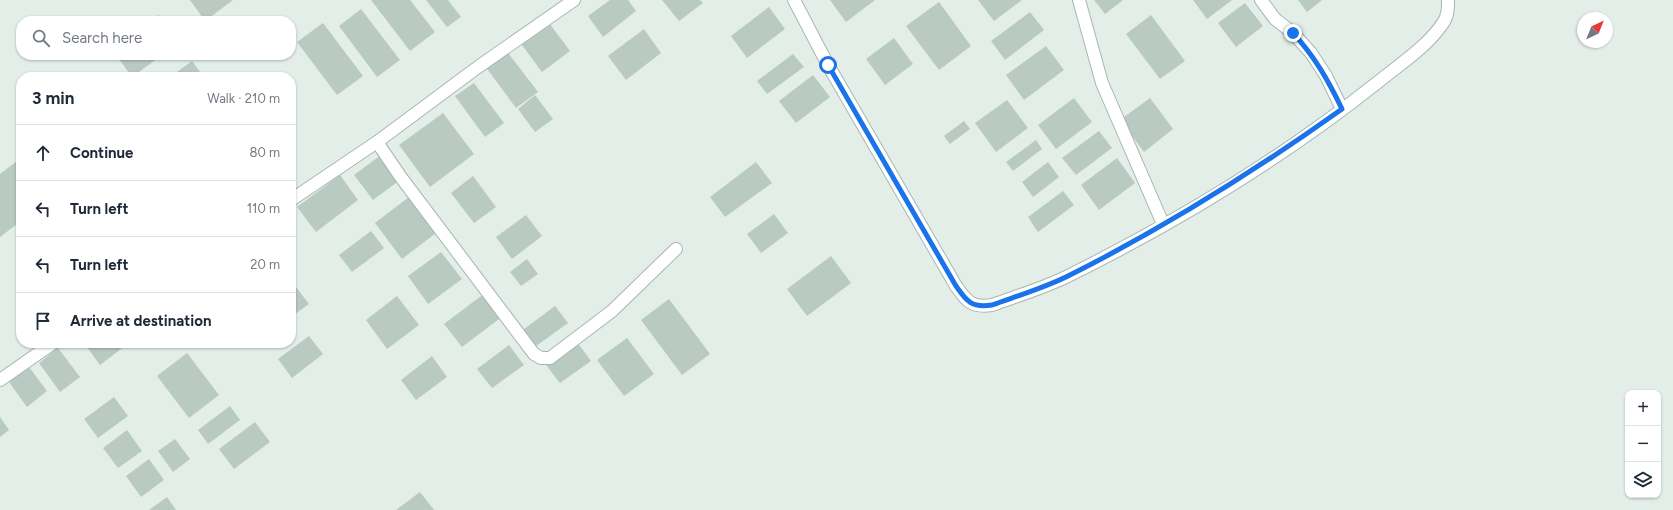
<!DOCTYPE html>
<meta charset="utf-8">
<style>
:root{--surface:#fff;--page:#f2f2f3;--text:#1f2937;--muted:#747a83;--line:#e0e1e3}
body{margin:0;font-family:Figtree,sans-serif;background:var(--page);color:var(--text)}
.controls{position:absolute;right:12px;bottom:12px;display:grid;overflow:hidden;border-radius:8px;box-shadow:0 1px 3px #0004}
.controls button{width:36px;height:36px;display:grid;place-items:center;padding:0;border:0;border-bottom:1px solid var(--line);background:var(--surface);color:var(--text);font:20px sans-serif}
.compass{position:absolute;left:1577px;top:12px;width:36px;height:36px;border-radius:50%;background:var(--surface);box-shadow:0 1px 3px #0004;rotate:43deg}
.stop{position:absolute;width:12px;height:12px;margin:-9px;border:3px solid #1a73e8;border-radius:50%;background:#fff}
.stop.end{background:#1a73e8;border-color:#fff;box-shadow:0 1px 4px #0008}
.list{margin:0;padding:0;list-style:none}
h2{display:flex;justify-content:space-between;align-items:center;height:52px;margin:0;padding:0 16px;font-size:17px}
h2 small{font-size:13px;font-weight:400;color:var(--muted)}
.list li{display:grid;grid-template-columns:26px 1fr auto;gap:12px;align-items:center;box-sizing:border-box;height:56px;padding:0 16px;border-top:1px solid var(--line)}
.list b{display:block;font-size:15px;white-space:nowrap}
.list em{font-size:13px;font-style:normal;color:var(--muted)}
.icon{flex:none;width:22px;height:22px;fill:none;stroke:currentColor;stroke-width:2;stroke-linecap:round;stroke-linejoin:round}
.map{position:relative;flex:none;width:1673px;height:510px;overflow:hidden}
.search{position:absolute;background:var(--surface);box-shadow:0 1px 3px #0004;left:16px;top:16px;width:280px;height:44px;display:flex;align-items:center;gap:10px;box-sizing:border-box;padding:0 14px;border-radius:16px;color:var(--muted);font-size:15px}
.panel{position:absolute;background:var(--surface);box-shadow:0 1px 3px #0004;left:16px;top:72px;width:280px;height:276px;border-radius:16px}
.map>svg:first-child{display:block}
.building{fill:#b9cac2}
.lines{fill:none;stroke-linecap:round;stroke-linejoin:round}
.street-casing{stroke:#a6b7b0;stroke-width:14}
.street{stroke:#fff;stroke-width:12}
.route{stroke:#1a73e8;stroke-width:5}
</style>
<div class="map">
<svg width="1673" height="510" viewBox="0 0 1673 510">
<rect width="100%" height="100%" fill="#e4eee9"/>
<g class="building">
<path d="M190,0H233L205,21Z"/>
<path d="M371,0H410L435,32L410,51Z"/>
<path d="M426,0H448L461,17L447,27Z"/>
<path d="M610,0H628L636,11L603,37L588,16Z"/>
<path d="M662,0H700L703,3L679,21Z"/>
<path d="M830,0H875L846,22Z"/>
<path d="M978,0H1022L994,21Z"/>
<path d="M1094,0H1123L1105,14Z"/>
<path d="M1193,0H1232L1207,19Z"/>
<path d="M1298,0H1322L1307,12Z"/>
<path d="M939,2L971,46L939,70L906,26Z"/>
<path d="M1245,3L1263,26L1236,47L1218,23Z"/>
<path d="M769,7L785,29L747,58L731,36Z"/>
<path d="M361,9L400,60L377,77L339,26Z"/>
<path d="M1030,12L1044,30L1005,60L991,41Z"/>
<path d="M159,15L163,21H150Z"/>
<path d="M1151,15L1185,61L1160,79L1126,34Z"/>
<path d="M547,20L570,51L542,72L519,41Z"/>
<path d="M323,23L363,76L337,95L297,42Z"/>
<path d="M644,29L661,53L626,80L608,56Z"/>
<path d="M894,38L913,64L885,85L866,59Z"/>
<path d="M1046,46L1064,70L1024,100L1006,75Z"/>
<path d="M506,50L538,92L516,108L485,66Z"/>
<path d="M793,54L804,67L767,94L757,81Z"/>
<path d="M116,55H162L132,77Z"/>
<path d="M192,61L200,72L192,77H170Z"/>
<path d="M813,75L830,97L796,123L779,101Z"/>
<path d="M474,83L504,123L485,137L455,96Z"/>
<path d="M535,95L553,119L535,132L518,109Z"/>
<path d="M1074,98L1092,122L1056,149L1038,125Z"/>
<path d="M1150,98L1173,129L1144,152L1120,120Z"/>
<path d="M1007,100L1028,128L996,152L975,123Z"/>
<path d="M443,113L474,154L430,187L399,145Z"/>
<path d="M964,121L970,129L950,144L944,136Z"/>
<path d="M1099,131L1112,148L1076,175L1062,158Z"/>
<path d="M1036,140L1042,149L1013,171L1006,162Z"/>
<path d="M381,155L400,180L373,200L354,175Z"/>
<path d="M21,158V221L0,237V174Z"/>
<path d="M1117,158L1135,183L1099,210L1081,185Z"/>
<path d="M756,162L772,183L725,217L710,197Z"/>
<path d="M1048,162L1059,177L1033,197L1022,182Z"/>
<path d="M340,175L358,200L316,232L297,207Z"/>
<path d="M473,176L496,207L474,223L451,193Z"/>
<path d="M1063,191L1074,205L1038,232L1028,217Z"/>
<path d="M409,197L436,233L402,259L375,223Z"/>
<path d="M774,214L788,233L761,253L747,234Z"/>
<path d="M526,215L542,236L512,259L496,237Z"/>
<path d="M371,231L384,248L352,272L339,255Z"/>
<path d="M441,252L462,279L428,304L408,276Z"/>
<path d="M831,256L851,283L807,316L787,289Z"/>
<path d="M527,259L538,274L521,286L510,272Z"/>
<path d="M296,287L309,304L291,317V291Z"/>
<path d="M485,293L503,316L462,347L444,324Z"/>
<path d="M397,296L419,325L387,349L366,320Z"/>
<path d="M669,299L710,354L682,375L641,320Z"/>
<path d="M555,306L568,323L532,349L520,332Z"/>
<path d="M309,336L323,354L292,378L278,359Z"/>
<path d="M627,338L654,374L624,396L597,360Z"/>
<path d="M577,342L591,361L560,383L546,365Z"/>
<path d="M84,343H129L100,365Z"/>
<path d="M509,345L524,365L492,388L477,369Z"/>
<path d="M58,348L80,377L60,392L39,363Z"/>
<path d="M187,353L219,395L189,418L157,376Z"/>
<path d="M432,356L447,377L416,400L401,380Z"/>
<path d="M29,367L47,391L27,407L9,382Z"/>
<path d="M114,397L128,416L98,438L84,419Z"/>
<path d="M230,406L240,420L208,444L198,430Z"/>
<path d="M0,417L9,430L0,437Z"/>
<path d="M255,422L270,442L234,469L219,449Z"/>
<path d="M127,430L142,451L118,468L103,448Z"/>
<path d="M175,439L190,459L173,472L158,451Z"/>
<path d="M149,459L164,480L141,497L126,476Z"/>
<path d="M420,492L434,510H396Z"/>
<path d="M167,497L176,510H149Z"/>
</g>
<g class="lines">
<defs>
<g id="street">
<path d="M794,0L828,65L956,286C967,302 972,308 992,305C1017,296 1044,288 1068,276C1175,223 1285,156 1378,82C1400,64 1427,47 1443,23C1448,16 1448,8 1448,0"/>
<path d="M1079,0L1102,83L1163,224"/>
<path d="M1261,0L1275,19L1293,33L1311,53L1326,76L1342,109"/>
<path d="M377,142L400,176L534,354L541,358H550L612,311L676,249"/>
<path d="M291,200L377,142L478,67L574,0"/>
<path d="M0,380L53,343"/>
</g>
</defs>
<use href="#street" class="street-casing"/>
<use href="#street" class="street"/>
</g>
<g class="lines">
<path class="route" d="M828,65L956,286C967,302 972,308 992,305C1017,296 1044,288 1068,276C1164,228 1255,171 1342,109C1328,80 1315,57 1293,33"/>
</g>
</svg>
<div class="controls">
<button>+</button>
<button>−</button>
<button><svg class="icon" aria-label="layers" viewBox="0 0 24 24"><path d="M12 4l9 5-9 5-9-5zM3 14l9 5 9-5"/></svg></button>
</div>
<svg class="compass" viewBox="-18 -18 36 36"><path d="M0-13l5 13h-10z" fill="#e53935"/><path d="M0 13l5-13h-10z" fill="#747a83"/></svg>
<div class="stop" style="left:828px;top:65px"></div>
<div class="stop end" style="left:1293px;top:33px"></div>
<div class="search"><svg class="icon" aria-label="search" viewBox="0 0 24 24"><circle cx="10" cy="10" r="6"/><path d="M15 15l6 6"/></svg>Search here</div>
<section class="panel">
<h2>3 min<small>Walk · 210 m</small></h2>
<ul class="list">
<li><svg class="icon" aria-label="ahead" viewBox="0 0 24 24"><path d="M12 20V5M6 11l6-6 6 6"/></svg><div><b>Continue</b></div><em>80 m</em></li>
<li><svg class="icon" aria-label="left" viewBox="0 0 24 24"><path d="M17 20v-9H6M10 6l-5 5 5 5"/></svg><div><b>Turn left</b></div><em>110 m</em></li>
<li><svg class="icon" aria-label="left" viewBox="0 0 24 24"><path d="M17 20v-9H6M10 6l-5 5 5 5"/></svg><div><b>Turn left</b></div><em>20 m</em></li>
<li><svg class="icon" aria-label="arrive" viewBox="0 0 24 24"><path d="M6 21V4h12l-3 4 3 4H6"/></svg><div><b>Arrive at destination</b></div></li>
</ul>
</section>
</div>
